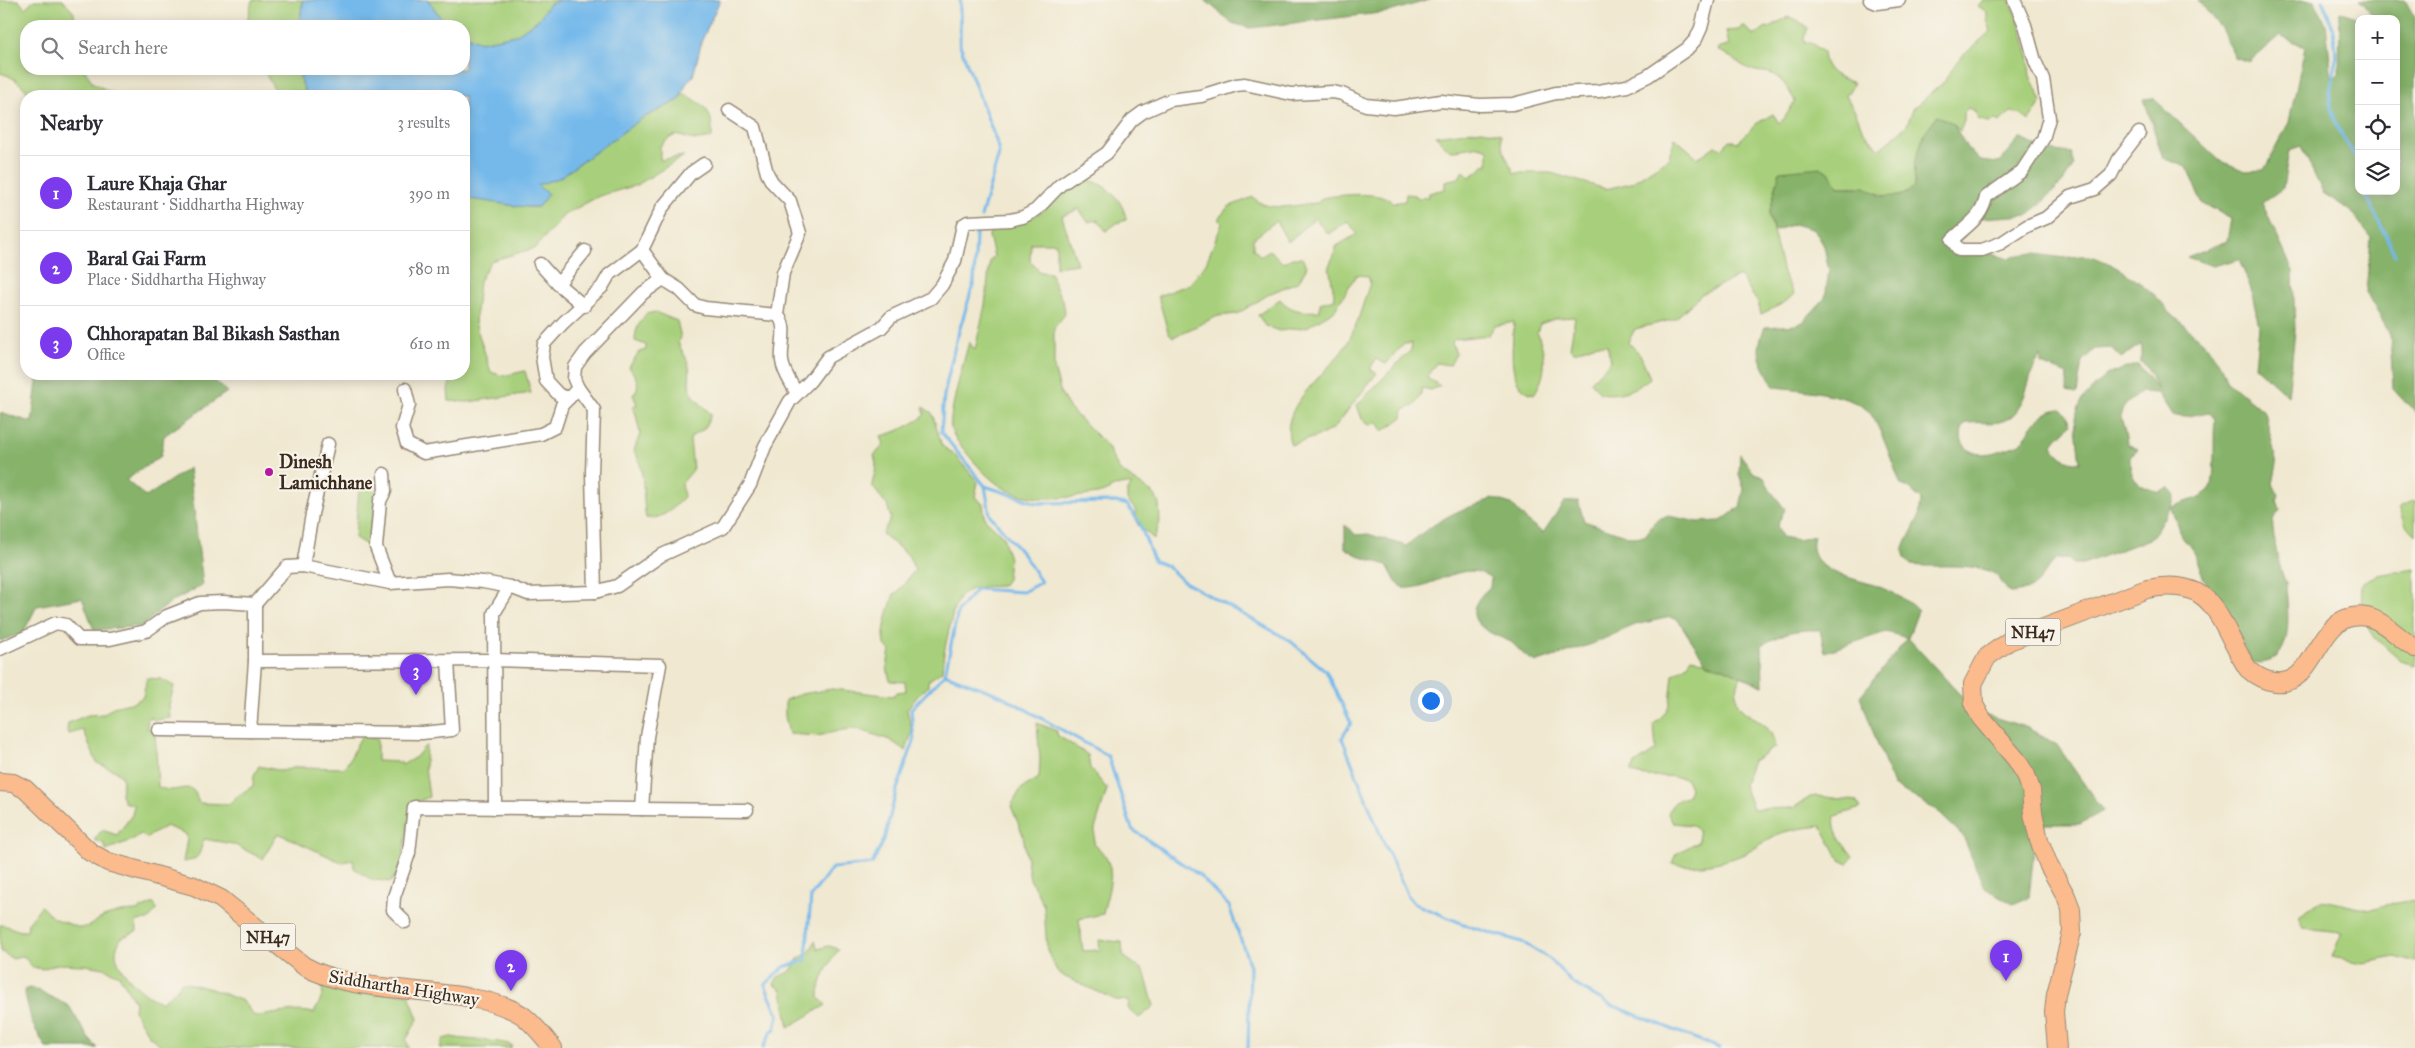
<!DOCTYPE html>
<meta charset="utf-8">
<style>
:root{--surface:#fff;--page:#f2f2f3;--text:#2b2b33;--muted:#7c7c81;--line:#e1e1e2;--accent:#7c3aed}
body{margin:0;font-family:"IM FELL Great Primer",serif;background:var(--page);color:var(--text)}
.controls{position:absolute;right:15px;top:15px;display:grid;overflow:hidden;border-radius:10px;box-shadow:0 2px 12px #0003}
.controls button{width:45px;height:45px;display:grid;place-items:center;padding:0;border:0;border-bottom:1px solid var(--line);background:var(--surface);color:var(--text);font:25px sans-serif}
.you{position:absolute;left:1430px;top:700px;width:18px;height:18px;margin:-12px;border:4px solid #fff;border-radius:50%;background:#1a73e8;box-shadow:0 0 0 8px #1a73e833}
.badge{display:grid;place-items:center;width:32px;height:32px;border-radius:50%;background:var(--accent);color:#fff;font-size:16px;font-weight:700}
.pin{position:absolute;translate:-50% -41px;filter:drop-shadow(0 1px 2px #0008)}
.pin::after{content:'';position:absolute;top:26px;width:18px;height:15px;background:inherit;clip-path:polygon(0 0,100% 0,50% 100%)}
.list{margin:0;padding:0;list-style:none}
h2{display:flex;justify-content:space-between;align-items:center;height:65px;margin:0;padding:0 20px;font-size:21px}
h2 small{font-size:16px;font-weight:400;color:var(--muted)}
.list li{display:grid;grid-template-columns:32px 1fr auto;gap:15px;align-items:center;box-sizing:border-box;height:75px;padding:0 20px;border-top:1px solid var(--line)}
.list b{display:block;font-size:19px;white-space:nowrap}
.list p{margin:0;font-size:16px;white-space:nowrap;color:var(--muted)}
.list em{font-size:16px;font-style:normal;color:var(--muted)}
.icon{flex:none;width:28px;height:28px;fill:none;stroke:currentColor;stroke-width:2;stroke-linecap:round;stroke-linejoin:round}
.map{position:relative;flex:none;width:2415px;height:1048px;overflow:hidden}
.search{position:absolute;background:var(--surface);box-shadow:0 2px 12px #0003;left:20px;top:20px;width:450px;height:55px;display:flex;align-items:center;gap:12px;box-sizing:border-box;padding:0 18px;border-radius:20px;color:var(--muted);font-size:19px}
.panel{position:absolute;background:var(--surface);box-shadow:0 2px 12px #0003;left:20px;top:90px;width:450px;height:290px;border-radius:20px}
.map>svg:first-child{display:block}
.green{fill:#a8d07b;stroke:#727d4c}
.forest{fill:#86b26b;stroke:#606e44;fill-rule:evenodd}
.water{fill:#75b9eb;stroke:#587284}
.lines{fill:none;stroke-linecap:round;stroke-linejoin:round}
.stream{stroke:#75b9eb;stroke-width:3}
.minor-casing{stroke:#968977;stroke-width:15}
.highway-casing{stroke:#968977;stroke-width:20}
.minor{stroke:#fff;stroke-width:12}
.highway{stroke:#fbbb8d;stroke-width:18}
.poi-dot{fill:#b5179e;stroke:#f7f3e8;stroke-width:2}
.labels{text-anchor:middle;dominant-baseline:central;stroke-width:4.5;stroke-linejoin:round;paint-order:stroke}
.shield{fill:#f7f3e8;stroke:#73665b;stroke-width:1}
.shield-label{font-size:16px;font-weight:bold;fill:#3b2a1e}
.poi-label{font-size:18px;font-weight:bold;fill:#3b2a1e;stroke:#f7f3e8;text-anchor:start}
.street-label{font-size:18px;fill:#3b2a1e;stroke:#f7f3e8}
</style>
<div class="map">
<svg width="2415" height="1048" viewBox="0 0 2415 1048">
<rect width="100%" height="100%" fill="#f7f3e8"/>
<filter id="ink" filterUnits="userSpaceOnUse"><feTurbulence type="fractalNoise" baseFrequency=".02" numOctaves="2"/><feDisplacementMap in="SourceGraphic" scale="10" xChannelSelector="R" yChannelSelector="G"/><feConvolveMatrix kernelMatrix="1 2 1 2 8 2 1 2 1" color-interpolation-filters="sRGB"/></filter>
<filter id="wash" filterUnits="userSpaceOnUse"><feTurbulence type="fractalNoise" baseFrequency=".0096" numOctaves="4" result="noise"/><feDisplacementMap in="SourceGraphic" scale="20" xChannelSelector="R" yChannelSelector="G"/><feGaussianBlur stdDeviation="1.12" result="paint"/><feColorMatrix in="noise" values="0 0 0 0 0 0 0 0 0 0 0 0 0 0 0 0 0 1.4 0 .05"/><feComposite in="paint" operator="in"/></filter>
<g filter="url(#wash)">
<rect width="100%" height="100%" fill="#f0e8d0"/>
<g class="green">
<path d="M0,0H18L25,8L34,0H63L74,13V26H26V69H84L93,83L118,96H31C22,85 14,76 0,73Z"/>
<path d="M252,0H303L299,26H246Z"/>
<path d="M428,0H559L548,5L539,19L516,35L480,42L464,35V26H447Z"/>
<path d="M1983,0H2009L2018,18L2028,54L2030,76L2042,101L2029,121L2020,113L2011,112L1999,122L1996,120L1988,122L1978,119L1975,111L1968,108L1964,112V121L1960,131L1953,123L1915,161L1914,187C1894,207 1880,191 1858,187C1852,186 1845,187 1838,187L1829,172L1780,171L1769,214L1783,273L1794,294L1784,303L1761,314L1758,303L1740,276L1703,293L1675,319L1635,329L1628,342L1640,354L1650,378C1635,390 1620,396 1600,393L1591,381L1611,361L1607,345L1596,344L1574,352L1570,348L1575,317L1557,318L1540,324L1537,332C1546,354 1548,374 1534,394C1505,388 1513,344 1514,322L1494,326L1489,335L1455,339L1452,342L1456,354L1450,365L1436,363L1427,378L1440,386L1431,390L1422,388C1420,401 1416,406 1403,410L1402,418L1383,431L1378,422L1369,425L1362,419L1357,405L1411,350L1412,343L1404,344L1386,364L1376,359L1370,369L1377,373L1334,428L1321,435L1291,445C1276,404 1330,374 1348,342C1358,324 1363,303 1370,283L1368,276L1356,275L1335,310L1307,327L1279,331L1265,326L1258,315L1280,299C1291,312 1304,312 1320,311V303L1335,299L1329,266L1335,253V247L1357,234L1348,221L1328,234L1315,218L1288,242L1276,221L1253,239V248L1260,256L1270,250L1283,263L1292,258H1302L1307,266L1299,281L1271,293L1237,314L1218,316L1173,337L1168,332L1158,296L1190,284L1206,263L1222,224L1219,218L1228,207L1253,197C1268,214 1297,204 1318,203L1322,198C1338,195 1382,190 1393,203L1405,201L1406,194L1415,195L1417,198L1428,197L1429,193L1445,189V181L1459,178L1463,170L1470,177L1481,169L1483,165H1488V149L1479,146L1450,151L1435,136L1482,130L1501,134C1500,148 1508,160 1514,173H1551L1606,189L1631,183L1668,159L1675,138L1698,158L1715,146L1722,149L1729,140L1738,142L1756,124L1773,114L1779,123L1784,119L1795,101C1788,89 1780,73 1764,72C1757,71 1752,71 1745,67C1736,61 1728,55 1718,50L1720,47L1729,46L1726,31L1739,30L1743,25L1754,36L1766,27L1768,28L1788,17L1797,20L1808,28L1804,38V43L1810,42L1823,52C1824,72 1837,77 1854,83L1846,96L1856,113L1863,131L1880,149L1907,125L1913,109L1944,82L1958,60L1991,31L1987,20V12L1978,6Z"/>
<path d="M263,69H298L306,96H278Z"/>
<path d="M683,93C706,106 713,110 712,138C707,139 701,140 696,140C677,138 679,128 660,146V160L684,156L637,185L599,196L564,215L535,248L491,261L479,281L475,323L491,372L503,376L525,371L531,393L468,402L449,401L448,389L453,374H464V199C489,199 512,208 538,207L536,185L559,178L641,119L679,100Z"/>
<path d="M1083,179C1103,181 1124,199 1126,220L1117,223L1106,231L1098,220L1088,222L1079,209L1062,216L1077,264L1056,267V243H1031L1030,261L1040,272L1051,273C1053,288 1065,298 1065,314L1054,328V368L1061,394L1070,409L1107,446L1119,470L1155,495L1159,504L1160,522L1154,539L1138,525L1135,509L1127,500V491L1132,485C1113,482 1113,491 1097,494C1082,496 1066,498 1051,498C1011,499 994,485 970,457C963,448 954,439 951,428C948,416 965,357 969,342L975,350L985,305L990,262L994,256L989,236L992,224C1005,221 1021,220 1034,216C1053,208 1065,185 1083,179Z"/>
<path d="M655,312L677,321L681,338L678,342C681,351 688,358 689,367C691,375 687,385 691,391C696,402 705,406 711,415L704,429L692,436L690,440L693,470L682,483L684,497C673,508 663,520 646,518C642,498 646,468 634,451L640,434L636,414L632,407L637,404L633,395C642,385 636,377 629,367L639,352L646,350V345L635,341C635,330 639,323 646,314Z"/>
<path d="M923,407L932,413L942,446L954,454L978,482L975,497L983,504L985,519L1003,536L1009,559L1007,579L1002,586C985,587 973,585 959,597C958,603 954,607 953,612C949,632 943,651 942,671L928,681V687L921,692L907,709L912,732L906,751L890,740L857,729L842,730L818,736L789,734L785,716V700L801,694L832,689L893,696L897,692L906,691L905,682L890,681L887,667L890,650C876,643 890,607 894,594L897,593L915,570L908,555L882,534L891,518L887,505L872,486C873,473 879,470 874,455L884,445L881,436C893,434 916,423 925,415Z"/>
<path d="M367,487L378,493L370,530L377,551L355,538L359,488Z"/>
<path d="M2415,500V535L2406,525L2399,508Z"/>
<path d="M2415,569V665L2401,661L2376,639L2361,616L2362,583L2378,575Z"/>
<path d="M1692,658L1721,667L1763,686L1741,676C1721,726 1770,705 1775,747L1753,761L1744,785L1753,809L1793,808L1810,797L1818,796L1857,801L1861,808L1835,816C1832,834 1843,843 1853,856L1848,864L1840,860L1821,826C1806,828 1790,829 1776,835C1766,840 1757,848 1746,853C1729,862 1689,870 1672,863L1676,854L1699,841L1698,831L1692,825L1673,823L1668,814C1672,803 1675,800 1687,797L1690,788L1686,779C1667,773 1644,780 1631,772L1635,764L1656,750L1654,724L1666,712L1670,703L1673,675L1687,665Z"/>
<path d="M147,678L161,679L174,686L169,705L170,718L155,720L148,717L147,728L155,731L158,787C161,788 166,790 170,790C186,790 193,781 199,803L230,804L236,797L253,786L254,775L259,766L282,771L297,767L344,768C352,758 354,747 362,736L377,739V761L401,762L402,765L416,757L426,745L425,767L429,797L412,804L401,866L391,882L370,879L354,868L353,859L343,863L278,833L263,859L233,844L204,839C199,853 201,860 183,862L187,839L186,834L166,826L146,838L141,834L132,840L106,850L104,844L94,840L102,830L117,835L132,815L134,805L124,802L121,794L123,780L118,772L97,763L83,730L69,734L67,731L68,723L88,715L104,714L113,707L135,702L143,697Z"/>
<path d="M1037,723L1057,731V735L1088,755L1090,768L1107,789L1095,829L1094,844C1120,866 1109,885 1103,914L1079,919L1083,951L1100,950L1099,940L1122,942L1123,956L1144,971L1154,1006L1139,1018L1128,1008L1129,1001L1116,1000L1065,977L1057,971L1047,950L1044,906L1030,879L1023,835L1011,806L1021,789L1039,778L1040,760Z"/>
<path d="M2322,900L2369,910L2385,905L2415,900V963L2396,957L2363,963L2332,957L2342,932L2303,928L2298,916Z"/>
<path d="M154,903L157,910L148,920L136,921L137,931L121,938C119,942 116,948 116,952C115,969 145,998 161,1002L174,992L182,982L211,989L243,1001L254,1016C276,1015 292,1008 314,1013L323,995L321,980L337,988L409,995L418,1019L406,1040L409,1048H165L150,1037L134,1011L135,1002L119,975L104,968L85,965L58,964L42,969L32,967L24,956L13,959L0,951V925C10,925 16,932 27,931L28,923L41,906L53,918L80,928L89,926L103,917L121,912L136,911Z"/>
<path d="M815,941L818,949L829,946L839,949C830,961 818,982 819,998L826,1005L789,1027L782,990L774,984L778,977L791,971L798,959L810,952Z"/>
<path d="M451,1037C471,1041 493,1039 512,1045L511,1048H440L443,1039Z"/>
</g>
<g class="forest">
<path d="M1205,0H1429L1389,12L1250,28L1232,23Z"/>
<path d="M2198,0H2314L2326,24L2332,79L2339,74L2340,11L2360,19L2359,191H2396V19H2376L2359,0H2405L2415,18V412L2393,388L2390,334L2366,292L2371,238L2351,211L2323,193L2301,146L2289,150L2283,188L2262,203L2293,271L2295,331L2288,396L2255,366L2259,326L2251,289L2239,259L2213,266L2187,257L2227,241L2231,219L2201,202L2187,167L2163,158L2144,99L2153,98L2219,160L2245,171L2264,170L2289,122L2305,47L2280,35L2249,62L2234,57L2222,30Z"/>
<path d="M1937,116L1953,123L1967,148L1980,161L1999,163L2020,138L2042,149L2070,153L2074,165L2063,182L2029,215L1981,218L1951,249L1986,252L2009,259C2025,250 2039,255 2057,257C2067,259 2077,255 2087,256C2107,257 2159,293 2167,310L2207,346L2219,362L2227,382L2265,412L2277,464L2273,484L2279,496L2277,501L2280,510C2278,513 2274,517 2273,520C2271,530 2280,574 2286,582C2287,610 2298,670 2251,662L2219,601L2204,579L2195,554L2180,533L2171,508C2161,518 2160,530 2149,539L2083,564H2073L2067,558H2057C2040,576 2040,591 2010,593C2004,587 2000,577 1993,573C1973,562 1933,568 1911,565L1905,558L1903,549L1919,517L1921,500L1909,488L1901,485C1894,468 1881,427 1870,413C1855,394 1797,389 1774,387C1761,361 1753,355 1765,327L1797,325L1803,322L1825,298L1829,271L1824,246L1815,230L1794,224L1774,231L1769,214L1780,171L1820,167L1829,172L1838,187H1865L1881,196H1899L1907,193L1914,186L1915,161L1925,132ZM2141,344V362L2147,368L2157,390L2138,364L2106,375L2082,400L2075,418L2080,463C2066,461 2057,457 2053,444C2058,436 2065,432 2071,424L2067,415L2061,409C2039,411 2032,426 2021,444C2005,448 1978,463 1965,446C1959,439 1961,432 1964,424C1976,421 1987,424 1999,422C2029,416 2025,374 2041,356V364L2068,374L2067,392L2077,394L2082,361L2095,349L2111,348L2121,358ZM2141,392L2158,393L2172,415L2182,417L2209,412L2215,419C2213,432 2216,484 2210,489C2200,500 2184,501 2171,508L2175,495L2168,487L2159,492C2137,486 2129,479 2130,456L2138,449L2127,444C2124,414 2109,416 2141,392Z"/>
<path d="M38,374H208L227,392L164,436L161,456L126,480L146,497L189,468L203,585L171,602L142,626L94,630L82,598L37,606L23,633L0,641V413L32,422Z"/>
<path d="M1740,454L1754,473L1763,476L1771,491L1785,509L1777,526L1782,537L1798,540L1814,536C1804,575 1857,577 1882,588C1895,594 1909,601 1918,611L1908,638L1975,711L2028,728L2057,745L2103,811L2080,824H2045L2035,840L2029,897L2013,904L1984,887L1963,836L1936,810L1893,785L1860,696L1908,638L1886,632L1825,652L1820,630C1794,629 1783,633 1762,645L1763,686L1721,667L1707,664L1678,620L1670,617L1635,625L1592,644L1538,662C1525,659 1521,650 1511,642C1505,639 1499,637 1493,634C1466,621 1470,604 1490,587L1491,578C1463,557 1432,591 1403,588L1396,582L1387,565L1361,557L1345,548V525L1356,535L1368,534L1406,546C1423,532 1439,520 1459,511C1470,506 1481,505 1492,498L1511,504L1526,520L1543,533L1564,502L1578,501L1584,521L1631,537L1645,536L1657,519L1669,516L1698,522L1721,521L1740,507L1744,489L1739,474Z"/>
<path d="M32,987L69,1006L89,1039L98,1048H46L32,1023L24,990Z"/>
</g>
<g class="water">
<path d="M303,0H428L447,26H299Z"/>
<path d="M559,0H720L702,40L693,76L687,82L679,100L641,119L559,178L537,185L548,194L538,207C513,208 489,200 464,199V96H306L298,69H464V35L480,42L516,35L539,19L548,5Z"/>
</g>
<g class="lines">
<g class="stream">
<path d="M960,0V45L997,143L999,154L981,217"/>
<path d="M2322,0C2332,20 2338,45 2335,68C2334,77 2330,86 2330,95C2329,119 2347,143 2359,162"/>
<path d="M2364,191L2395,255"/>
<path d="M985,486L1036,503L1116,502L1127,505L1139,522L1154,561L1167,566L1183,581L1289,640L1326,671L1351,723L1342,738L1380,834L1408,896L1415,904L1471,927L1522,942L1551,960L1572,983L1609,1004L1719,1048"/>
<path d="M945,674L1002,696L1108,756L1132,829L1199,875L1229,906L1250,966L1248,1048"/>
<path d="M763,1048L771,1032L775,1029L778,1015L765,985L784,967L806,960L811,896L832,868L872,864L884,840L896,792L914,741L911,709L945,674L958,611L977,589L1023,592L1041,582L1025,557L990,515L985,486L941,432L944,395L956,341L974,282L976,235L978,226"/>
</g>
</g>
</g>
<g filter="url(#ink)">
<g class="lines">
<defs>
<g id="minor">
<path d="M1870,0L1877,3L1899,0"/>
<path d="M2014,0L2025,25L2035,61L2043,79L2049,118L2043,139L2022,171L1986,197C1982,218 1967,225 1952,240L1959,250H1982L2001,243L2027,226L2046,218L2070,197L2095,189L2111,175L2119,159L2139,133"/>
<path d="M729,110L755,127L767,173L772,182L790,201L800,233L783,273L777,315"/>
<path d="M642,250L663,279L679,289L695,305L705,308L777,315C789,324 780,347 782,361C783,372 792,384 797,394"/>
<path d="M540,264L558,284L584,306"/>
<path d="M663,279L643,293L585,353L575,367L574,379L578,388L569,398L559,395L546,381L542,357L544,344L563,323L602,287L609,275L642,250L662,208L691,173L704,164"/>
<path d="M558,284L585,251"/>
<path d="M578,388L594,410L592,473L595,592"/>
<path d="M405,389L409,405L402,428L407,444L424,453L541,434L555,427L562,405L569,398"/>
<path d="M384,474L385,491L380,501L376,547L390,583"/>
<path d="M303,566L312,514L328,444"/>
<path d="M0,649L56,623L66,625L79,639H110L146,631L167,616L200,603L223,602L255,604"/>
<path d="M255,661L494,660L660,665L647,737L642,809"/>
<path d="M159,730L422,733L452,730L448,661"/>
<path d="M250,731L255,661V604L287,567L303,566L390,583L448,579L483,582L510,587L528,594L595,592L617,586L660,556L723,527L750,485L765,446L790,401L810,381L828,357L881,328L891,317L931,298L942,285L955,261L963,225L968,222L1010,220L1023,217L1036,210L1060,185L1107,153L1132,120L1143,112L1170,100L1201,96L1236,85L1245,84L1291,94L1333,92L1342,94L1366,105L1394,108L1441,101L1480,105L1513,104L1556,93L1599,91L1627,86L1648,76L1687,49L1696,39L1701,28L1708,0"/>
<path d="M495,808L494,613L510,587"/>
<path d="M405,922L393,910L394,897L409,853L414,807L747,810"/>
</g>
<g id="highway">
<path d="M0,782L13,783L25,789L90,852L108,862L194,886L221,899L304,966C350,992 419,987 471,998C489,1001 506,1005 522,1015C534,1024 544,1037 553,1048"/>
<path d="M2057,1048L2054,1012L2056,994L2072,932L2071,909L2066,896L2049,866L2039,840L2033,813L2031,790L2026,775L2016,759L1982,719L1974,705L1973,684L1987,657L2009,641L2147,589C2218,575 2217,622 2248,669C2256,676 2264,681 2275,682C2319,688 2315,607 2367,617C2385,621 2399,639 2415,648"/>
</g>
</defs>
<use href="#minor" class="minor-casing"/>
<use href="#highway" class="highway-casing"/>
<use href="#minor" class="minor"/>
<use href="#highway" class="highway"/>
</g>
</g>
<circle class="poi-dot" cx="269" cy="472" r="5"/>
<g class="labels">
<g class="shield">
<rect x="2005.5" y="618.5" width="55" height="27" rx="4"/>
<rect x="240.5" y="923.5" width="55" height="27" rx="4"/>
</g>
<g class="shield-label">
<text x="2033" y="632">NH47</text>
<text x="268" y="937">NH47</text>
</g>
<g class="poi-label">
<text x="279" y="462">Dinesh<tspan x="279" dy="21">Lamichhane</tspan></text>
</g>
<g class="street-label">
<text transform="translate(404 988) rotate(9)">Siddhartha Highway</text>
</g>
</g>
</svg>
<div class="controls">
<button>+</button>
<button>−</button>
<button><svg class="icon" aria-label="locate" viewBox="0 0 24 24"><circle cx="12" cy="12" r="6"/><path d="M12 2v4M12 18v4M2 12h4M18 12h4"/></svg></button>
<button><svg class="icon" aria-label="layers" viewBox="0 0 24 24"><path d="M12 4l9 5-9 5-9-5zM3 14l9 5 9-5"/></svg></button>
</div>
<div class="you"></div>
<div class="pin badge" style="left:2006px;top:981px">1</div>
<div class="pin badge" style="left:511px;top:991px">2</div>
<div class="pin badge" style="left:416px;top:695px">3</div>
<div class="search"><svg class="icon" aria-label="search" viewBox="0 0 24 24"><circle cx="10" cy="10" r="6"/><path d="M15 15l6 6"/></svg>Search here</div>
<section class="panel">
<h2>Nearby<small>3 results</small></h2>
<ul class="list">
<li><span class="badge">1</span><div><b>Laure Khaja Ghar</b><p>Restaurant · Siddhartha Highway</p></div><em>390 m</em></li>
<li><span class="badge">2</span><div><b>Baral Gai Farm</b><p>Place · Siddhartha Highway</p></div><em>580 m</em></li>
<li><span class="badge">3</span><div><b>Chhorapatan Bal Bikash Sasthan</b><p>Office</p></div><em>610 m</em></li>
</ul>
</section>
</div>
